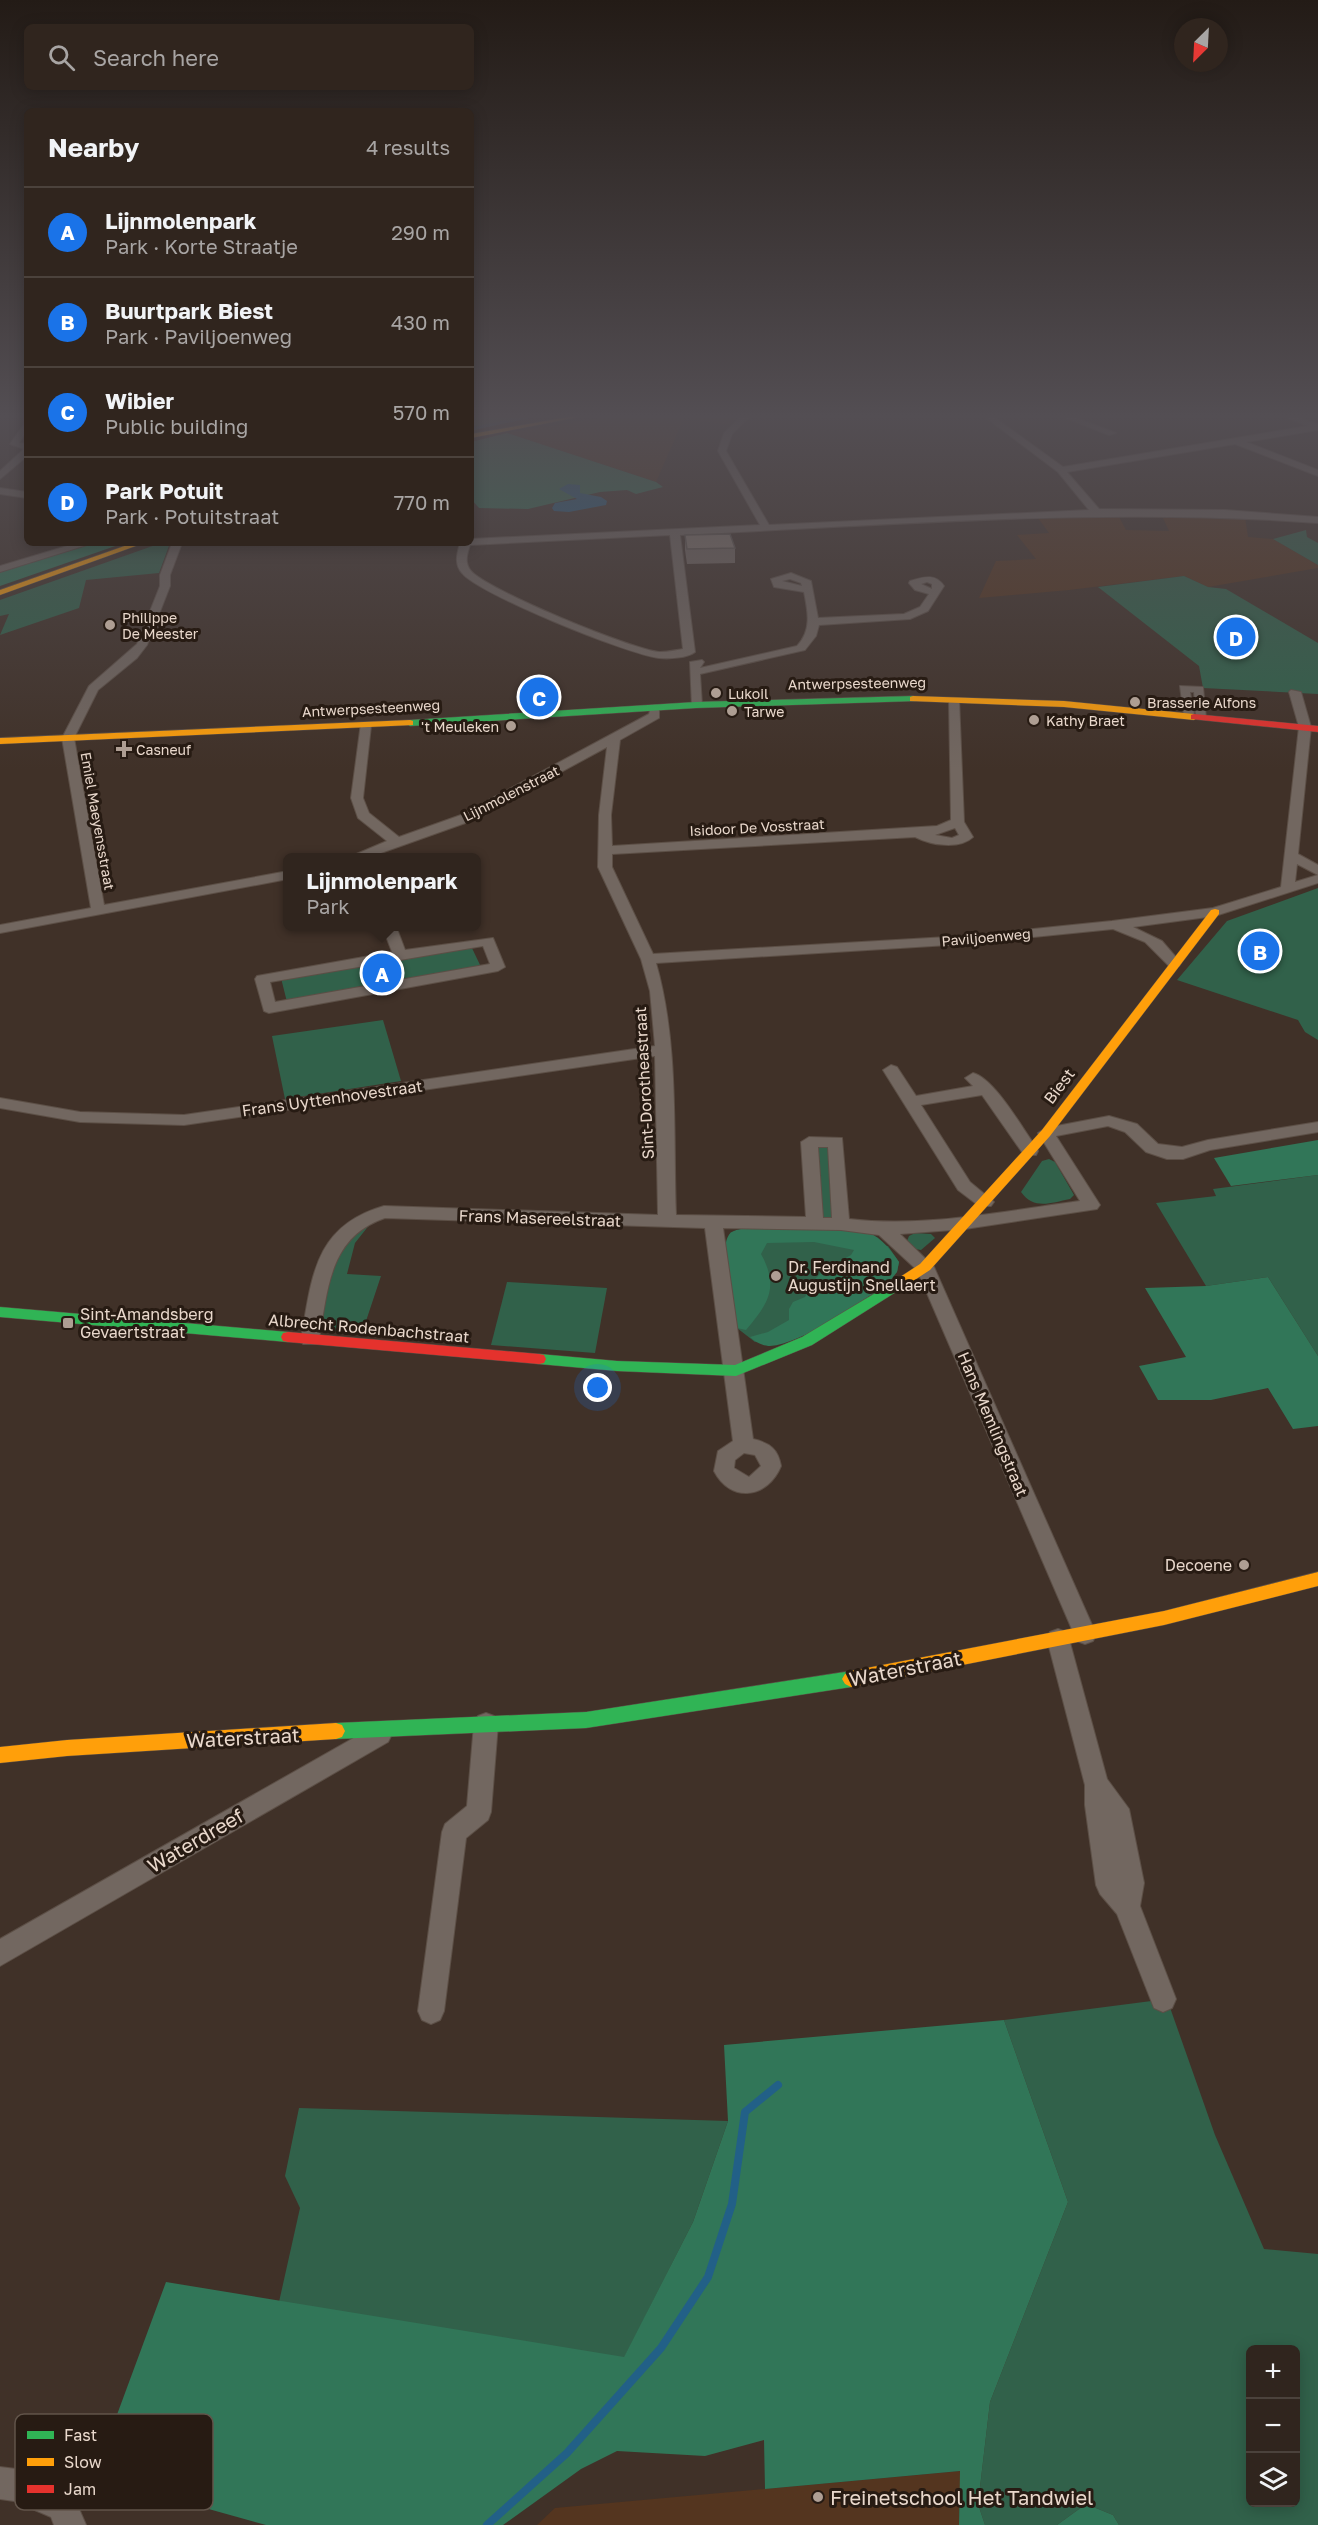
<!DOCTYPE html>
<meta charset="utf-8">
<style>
:root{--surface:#30251e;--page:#3c312b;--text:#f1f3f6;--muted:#a8a5a4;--line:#4b423c;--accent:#1a73e8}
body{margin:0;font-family:"Golos Text",sans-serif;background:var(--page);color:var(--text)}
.controls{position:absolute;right:18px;bottom:18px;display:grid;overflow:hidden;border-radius:9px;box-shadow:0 3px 15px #0003}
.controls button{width:54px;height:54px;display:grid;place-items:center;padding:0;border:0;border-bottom:2px solid var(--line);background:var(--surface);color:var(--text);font:30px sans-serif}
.compass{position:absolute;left:1174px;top:18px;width:54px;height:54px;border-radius:50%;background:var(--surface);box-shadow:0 3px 15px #0003;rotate:204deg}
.you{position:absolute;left:598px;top:1388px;width:21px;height:21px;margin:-15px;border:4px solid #fff;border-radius:50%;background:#1a73e8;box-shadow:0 0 0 9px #1a73e833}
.badge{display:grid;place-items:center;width:39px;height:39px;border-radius:50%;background:var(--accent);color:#fff;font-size:20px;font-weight:700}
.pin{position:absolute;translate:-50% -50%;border:3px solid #fff;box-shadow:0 2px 6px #0006}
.popup{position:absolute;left:283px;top:853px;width:198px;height:78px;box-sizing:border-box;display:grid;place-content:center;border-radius:9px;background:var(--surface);filter:drop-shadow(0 2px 4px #0005);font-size:20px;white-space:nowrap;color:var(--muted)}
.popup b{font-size:22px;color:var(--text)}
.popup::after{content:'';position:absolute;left:50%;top:100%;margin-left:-12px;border:12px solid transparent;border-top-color:var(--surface)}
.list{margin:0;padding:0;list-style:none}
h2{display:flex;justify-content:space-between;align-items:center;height:78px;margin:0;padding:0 24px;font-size:26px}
h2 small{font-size:20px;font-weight:400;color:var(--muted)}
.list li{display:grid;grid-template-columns:39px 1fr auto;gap:18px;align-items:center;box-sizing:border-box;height:90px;padding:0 24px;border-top:2px solid var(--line)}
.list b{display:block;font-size:22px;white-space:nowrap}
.list p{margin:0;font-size:20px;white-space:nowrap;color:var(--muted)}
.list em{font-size:20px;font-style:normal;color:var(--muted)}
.icon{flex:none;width:33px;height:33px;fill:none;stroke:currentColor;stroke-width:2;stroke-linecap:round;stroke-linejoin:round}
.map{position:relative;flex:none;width:1318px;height:2525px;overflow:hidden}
.search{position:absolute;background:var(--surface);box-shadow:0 3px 15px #0003;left:24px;top:24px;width:450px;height:66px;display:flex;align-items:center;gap:15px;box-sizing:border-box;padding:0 21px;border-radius:9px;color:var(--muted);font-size:22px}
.panel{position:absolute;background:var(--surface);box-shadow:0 3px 15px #0003;left:24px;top:108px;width:450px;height:438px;border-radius:9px}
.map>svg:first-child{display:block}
.built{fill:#54351f}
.green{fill:#31614a;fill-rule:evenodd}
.forest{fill:#317658}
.water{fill:#226087}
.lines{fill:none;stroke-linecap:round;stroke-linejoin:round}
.stream-far1{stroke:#226087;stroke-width:3}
.stream{stroke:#226087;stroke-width:8}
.street-casing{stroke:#5c4f46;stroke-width:2}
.fast-casing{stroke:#5c4f46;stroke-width:1}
.slow-casing{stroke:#5c4f46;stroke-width:1}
.jam-casing{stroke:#5c4f46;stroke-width:1}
.street{fill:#726760;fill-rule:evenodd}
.fast{fill:#30b455;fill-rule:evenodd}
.slow{fill:#ff9f0a;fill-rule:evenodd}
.jam{fill:#e5322d;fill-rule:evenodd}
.wall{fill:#71655e}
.building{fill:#83766d;stroke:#5c534c;stroke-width:1.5}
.poi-dot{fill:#ae9e93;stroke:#271b13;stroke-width:2}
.labels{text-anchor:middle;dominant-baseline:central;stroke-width:6;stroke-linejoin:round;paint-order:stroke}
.far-poi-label{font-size:14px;fill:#e9d8cc;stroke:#271b13;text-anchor:start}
.far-street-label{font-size:14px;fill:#e9d8cc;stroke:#271b13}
.street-label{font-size:16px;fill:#e9d8cc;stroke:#271b13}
.poi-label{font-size:16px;fill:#e9d8cc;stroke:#271b13;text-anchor:start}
.near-street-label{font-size:20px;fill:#e9d8cc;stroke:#271b13}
.near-poi-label{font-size:20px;fill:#e9d8cc;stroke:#271b13;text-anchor:start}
.key{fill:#271b13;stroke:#61544a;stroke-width:1.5}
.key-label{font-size:16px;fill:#e9d8cc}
</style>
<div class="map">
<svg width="1318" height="2525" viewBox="0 0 1318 2525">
<rect width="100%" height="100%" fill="#403128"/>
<g class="built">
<path d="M606,417H737L728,425L684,418L656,482L507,433Z"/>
<path d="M1118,515L1126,530L1169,531L1162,516L1245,517L1248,537L1273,539L1318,565V568L1208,587L1184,576L1069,590L979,598L996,561L1036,559L1017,535L1049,533L1038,518Z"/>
<path d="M961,2471L959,2525H537L555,2508Z"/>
</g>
<g class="green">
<path d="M1306,530L1307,537L1318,543V565L1273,539Z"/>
<path d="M161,543H170L159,573L86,580L79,608L0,635L9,614L0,616V600Z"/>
<path d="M1184,576L1208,587L1226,589L1318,643V694L1203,688L1199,666L1098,587Z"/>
<path d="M1318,888V1040L1305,1032L1298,1020L1177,980L1227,921Z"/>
<path d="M471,946L481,967L287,1002L281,978Z"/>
<path d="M383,1020L401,1081L285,1099L272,1036Z"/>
<path d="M816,1145L830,1146L834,1217H820Z"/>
<path d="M1049,1159L1055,1162L1074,1195L1070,1199C1050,1203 1034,1210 1021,1192L1042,1161Z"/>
<path d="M1318,1175V1356L1268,1277L1206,1286L1156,1203L1216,1196L1213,1189Z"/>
<path d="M374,1219L355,1243L347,1274L381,1276L362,1333L316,1329L327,1283L340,1244Z"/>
<path d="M731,1232L888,1246L899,1262L897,1272L755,1342L737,1328C733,1303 716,1252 731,1232Z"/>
<path d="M915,1233L931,1234L935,1238L921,1250L915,1249L907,1241L909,1236Z"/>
<path d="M507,1282L607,1288L595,1353L491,1345Z"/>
<path d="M1167,1999L1215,2135L1264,2249L1318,2254V2525H1119L1113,2515L1086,2504L1057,2525H985L978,2504L990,2402L1068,2202L1004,2020ZM1250,2350H1296V2502H1250Z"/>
<path d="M299,2108L728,2121L693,2222L624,2358L279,2302L300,2208L285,2176Z"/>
</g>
<g class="forest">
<path d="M471,417H524L471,431Z"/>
<path d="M507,433L656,482L663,487L636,494L627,490L600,492L528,509L479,508L471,499V442Z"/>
<path d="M96,543H124L0,586V571Z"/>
<path d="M1318,1140V1175L1231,1186L1214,1158Z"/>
<path d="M745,1228L860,1229C879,1235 888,1246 899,1262L897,1272L887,1285C858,1302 803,1344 770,1346C763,1346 755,1342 750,1337L768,1332L789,1320V1309L793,1302L805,1297L815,1279L824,1270L851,1255L854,1250L814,1242L767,1243L761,1254C779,1287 769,1303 746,1330L737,1328C734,1310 715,1242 732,1232C735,1230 741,1229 745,1228Z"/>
<path d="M1268,1277L1318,1356V1426L1293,1429L1268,1388L1211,1400H1158L1139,1366L1186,1357L1145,1288L1206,1286Z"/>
<path d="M1004,2020L1068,2202L990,2402L978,2504L985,2525H959L960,2471L765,2489L764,2440L705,2456L617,2451L581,2469L503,2525H266L94,2477L166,2282L624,2357L693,2222L728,2121L724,2045Z"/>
<path d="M1086,2504L1113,2515L1119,2525H1057Z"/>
</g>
<path class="water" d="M568,484L580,485V493L601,497L607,501L606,505L569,512L554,511L552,508L555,503L577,499L559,489Z"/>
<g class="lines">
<path class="stream-far1" d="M471,429L528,417"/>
<path class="stream" d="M487,2525L567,2453L661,2348L708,2277L732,2204L745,2112L778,2085"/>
<defs>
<g id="street">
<path d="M741,417H749L732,434L726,451L769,525L1089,510L1058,472L985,417H994L1063,467L1308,426L1285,417H1296L1318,424V430L1246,442L1318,470V476L1235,444L1067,472L1099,509L1225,510L1318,517V523C1105,507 892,525 680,535L695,652C688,658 669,659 659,658C630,655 478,594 462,573C454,564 457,554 460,543H471V539L760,525L718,451L724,433ZM670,535L683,649C676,650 668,652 660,652C633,650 487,590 471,571C464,563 467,554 470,545Z"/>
<path d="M1063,417H1074L1116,433L1109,435Z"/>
<path d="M27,420V430L19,443L27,444V456L0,479V471L24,449L10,444Z"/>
<path d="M0,488L27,492V498L0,494Z"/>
<path d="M77,543H93L0,572V566Z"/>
<path d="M172,543H182L170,575V586L147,645L137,658L98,690L74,738L104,905L288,871V879L0,933V925L91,908L62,738L89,686L137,644L160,586V575Z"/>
<path d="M791,573L811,581L818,618L904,614L920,607L929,594L915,590L909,583L910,581C924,577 935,573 944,586L928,611L910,619L819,625L816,636L805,650L700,674L702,705L692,707L690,662L702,660L704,662L700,668L797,646C812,630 808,612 804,592L774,587L771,579ZM790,579L801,583L802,586L782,581ZM927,582L932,584V589L921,584Z"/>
<path d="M1180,686L1203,687L1206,718L1196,716L1194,692H1190L1194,714L1184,716Z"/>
<path d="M1291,690L1301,692L1311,727L1298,854L1318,865V883L1215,916L1133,927L1162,941L1181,963L1179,966H1169L1145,942L1113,929L965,944L656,963C679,1043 673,1132 676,1215L806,1217L801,1142L809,1137L842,1138L849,1219C926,1228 1004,1211 1080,1201L1038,1133L1046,1128L1109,1116L1137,1124L1158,1144L1182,1147L1208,1140L1318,1122V1132L1210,1150L1183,1159H1167L1146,1152L1125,1132L1108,1126L1056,1136L1100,1205L1097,1209L965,1229L900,1234L934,1267L1096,1634L1093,1641L1085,1644L1077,1641L1074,1634L917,1270L879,1235L841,1230L723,1228L753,1439C770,1443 778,1449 781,1466C768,1498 731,1504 714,1471L718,1451L733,1441L705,1228L385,1218C329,1237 328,1289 319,1339L317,1344H303L301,1339C312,1277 314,1226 384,1206L658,1215L655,1056L184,1125L80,1122L0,1108V1098L80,1112L184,1115L655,1046L650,991L641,959L598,867L599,815L607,747L471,821L367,858H347L387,841L358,818L351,798L361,723L371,726L363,798L369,813L399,837L461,815L649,714L651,706H659V718L620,740L611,815L612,846L937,826L951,820L949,700L959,698L964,822L973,837C959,850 931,845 915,837L612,854V867L653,954L965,936L1112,921L1213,908L1281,887L1299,727L1289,692ZM955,828L959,835L952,838L935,835ZM1297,864L1318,875L1295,882ZM818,1147H828L832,1218H823ZM744,1453L755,1455L761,1466L749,1477L734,1468L735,1460Z"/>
<path d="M382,926H396L405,950L493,938L505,967L498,971L269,1013L264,1011L255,979L257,976L392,952ZM483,946L490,964L275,1002L270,982Z"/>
<path d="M891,1065L897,1067L916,1096L973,1086L965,1078L973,1073C995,1079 1022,1128 1036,1147L1038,1151L1036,1155H1024L982,1095L921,1105L970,1182L994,1202L991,1206H979L958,1190L883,1070Z"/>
<path d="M1058,1629L1066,1632L1069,1639L1107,1779L1129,1809L1144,1883L1140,1906L1176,1999L1172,2008L1163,2012L1154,2008L1117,1914L1100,1894L1096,1885L1085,1805V1785L1047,1639L1050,1632Z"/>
<path d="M486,1713L494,1716L498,1724L491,1812L488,1820L466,1838L444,2011L440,2020L431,2024L422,2020L418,2011L442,1832L445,1824L467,1806L474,1724L478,1716Z"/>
<path d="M380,1723L388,1726L392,1734L388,1742L0,1966V1939Z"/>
<path d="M0,2467L16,2469L73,2495L86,2525H54L51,2517L14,2501L0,2499Z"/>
</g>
<g id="fast">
<path d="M913,696L916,697V701L696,708L410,726L406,723L410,720L696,702Z"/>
<path d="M902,1277L907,1279L909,1282L907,1285L812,1345L736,1376L617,1371L539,1364L534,1363L532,1359L534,1355L539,1354L617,1361L735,1365L802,1337Z"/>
<path d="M0,1307L288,1332L293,1333L295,1337L293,1341L288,1342L0,1317Z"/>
<path d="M851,1671L857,1674L860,1679L857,1684L851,1687L586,1728L336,1739L330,1737L327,1731L330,1725L336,1723L586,1712Z"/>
</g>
<g id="slow">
<path d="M568,417H579L471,438V434Z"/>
<path d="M133,543H144L0,595V590Z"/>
<path d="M913,696L1064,701L1194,714L1198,717L1194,720L1064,707L910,701V697Z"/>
<path d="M410,720L413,721V725L0,744V738Z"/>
<path d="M1215,909L1219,910V914L1050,1136L930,1270L907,1285H897L895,1282L897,1279L920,1264L1042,1130L1211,910Z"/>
<path d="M1318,1572V1586L1164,1625L851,1687L845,1684L842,1679L845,1674L851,1671L1164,1611Z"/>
<path d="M336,1723L342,1725L345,1731L342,1737L336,1739L67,1756L0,1763V1747L67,1740Z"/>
</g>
<g id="jam">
<path d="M1194,714L1318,726V732L1191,719V715Z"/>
<path d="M288,1332L539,1354L544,1355L546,1359L544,1363L539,1364L288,1342L283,1341L281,1337L283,1333Z"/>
</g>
</defs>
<use href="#street" class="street-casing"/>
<use href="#fast" class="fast-casing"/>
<use href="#slow" class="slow-casing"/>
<use href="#jam" class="jam-casing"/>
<use href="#street" class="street"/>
<use href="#fast" class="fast"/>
<use href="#slow" class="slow"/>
<use href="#jam" class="jam"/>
</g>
<path class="wall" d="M685,535L735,548V563L687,564L685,550Z"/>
<path class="building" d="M730,534L735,548L687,549L685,535Z"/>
<linearGradient id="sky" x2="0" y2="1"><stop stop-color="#231b16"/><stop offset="0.54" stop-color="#534e53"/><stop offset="1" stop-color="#534e53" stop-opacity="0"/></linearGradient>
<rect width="1318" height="770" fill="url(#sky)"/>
<g class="poi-dot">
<circle cx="110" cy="625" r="6"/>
<circle cx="716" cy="693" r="6"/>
<circle cx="1135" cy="702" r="6"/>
<circle cx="732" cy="711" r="6"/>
<circle cx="1034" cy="720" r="6"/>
<circle cx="511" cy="726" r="6"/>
<path d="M121 740h6v6h6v6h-6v6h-6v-6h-6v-6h6z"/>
<circle cx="776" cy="1276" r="6"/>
<rect x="62" y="1317" width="12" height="12" rx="3"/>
<circle cx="1244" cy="1565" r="6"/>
<circle cx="818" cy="2497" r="6"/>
</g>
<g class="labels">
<g class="far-poi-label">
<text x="122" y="617">Philippe<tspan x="122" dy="16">De Meester</tspan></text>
<text x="728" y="693">Lukoil</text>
<text x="1147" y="702">Brasserie Alfons</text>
<text x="744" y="711">Tarwe</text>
<text x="1046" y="720">Kathy Braet</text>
<text x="499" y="726" text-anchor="end">'t Meuleken</text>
<text x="136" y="749">Casneuf</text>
</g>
<g class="far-street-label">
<text transform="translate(857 683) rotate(-1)">Antwerpsesteenweg</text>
<text transform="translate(371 708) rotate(-3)">Antwerpsesteenweg</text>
<text transform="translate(511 793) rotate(-27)">Lijnmolenstraat</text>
<text transform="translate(98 821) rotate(80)">Emiel Maeyensstraat</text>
<text transform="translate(757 827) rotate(-3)">Isidoor De Vosstraat</text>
<text transform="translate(986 937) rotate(-5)">Paviljoenweg</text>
</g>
<g class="street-label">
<text transform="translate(644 1083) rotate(-93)">Sint-Dorotheastraat</text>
<text transform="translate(1059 1086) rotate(-53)">Biest</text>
<text transform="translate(332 1098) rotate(-8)">Frans Uyttenhovestraat</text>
<text transform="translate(540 1218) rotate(2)">Frans Masereelstraat</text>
<text transform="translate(369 1328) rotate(5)">Albrecht Rodenbachstraat</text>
<text transform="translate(993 1424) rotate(67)">Hans Memlingstraat</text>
</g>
<g class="poi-label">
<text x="788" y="1267">Dr. Ferdinand<tspan x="788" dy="18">Augustijn Snellaert</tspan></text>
<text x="80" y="1314">Sint-Amandsberg<tspan x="80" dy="18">Gevaertstraat</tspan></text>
<text x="1232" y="1565" text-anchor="end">Decoene</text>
</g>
<g class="near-street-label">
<text transform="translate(905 1668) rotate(-11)">Waterstraat</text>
<text transform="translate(243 1737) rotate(-3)">Waterstraat</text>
<text transform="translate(195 1840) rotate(-30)">Waterdreef</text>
</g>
<g class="near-poi-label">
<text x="830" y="2497">Freinetschool Het Tandwiel</text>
</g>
</g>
<rect x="15" y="2414" width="198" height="96" rx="9" class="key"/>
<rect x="27" y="2431" width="27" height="8" fill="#30b455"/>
<rect x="27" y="2458" width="27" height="8" fill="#ff9f0a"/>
<rect x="27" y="2485" width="27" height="8" fill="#e5322d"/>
<g class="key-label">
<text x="64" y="2441">Fast</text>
<text x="64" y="2468">Slow</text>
<text x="64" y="2495">Jam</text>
</g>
</svg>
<div class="controls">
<button>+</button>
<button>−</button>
<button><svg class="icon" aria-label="layers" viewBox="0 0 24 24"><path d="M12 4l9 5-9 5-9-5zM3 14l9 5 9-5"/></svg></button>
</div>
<svg class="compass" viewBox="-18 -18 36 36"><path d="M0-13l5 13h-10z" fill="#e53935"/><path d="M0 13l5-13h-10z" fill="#a8a5a4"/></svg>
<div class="you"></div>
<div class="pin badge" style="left:382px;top:973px">A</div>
<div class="popup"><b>Lijnmolenpark</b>Park</div>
<div class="pin badge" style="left:1260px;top:951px">B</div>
<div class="pin badge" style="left:539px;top:697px">C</div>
<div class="pin badge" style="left:1236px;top:637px">D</div>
<div class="search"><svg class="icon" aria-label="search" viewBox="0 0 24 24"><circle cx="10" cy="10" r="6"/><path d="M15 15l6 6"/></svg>Search here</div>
<section class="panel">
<h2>Nearby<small>4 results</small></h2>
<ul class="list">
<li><span class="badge">A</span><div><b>Lijnmolenpark</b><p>Park · Korte Straatje</p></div><em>290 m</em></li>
<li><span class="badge">B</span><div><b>Buurtpark Biest</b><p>Park · Paviljoenweg</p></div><em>430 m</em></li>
<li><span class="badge">C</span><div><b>Wibier</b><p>Public building</p></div><em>570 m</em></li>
<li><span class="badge">D</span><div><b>Park Potuit</b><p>Park · Potuitstraat</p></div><em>770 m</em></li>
</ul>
</section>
</div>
